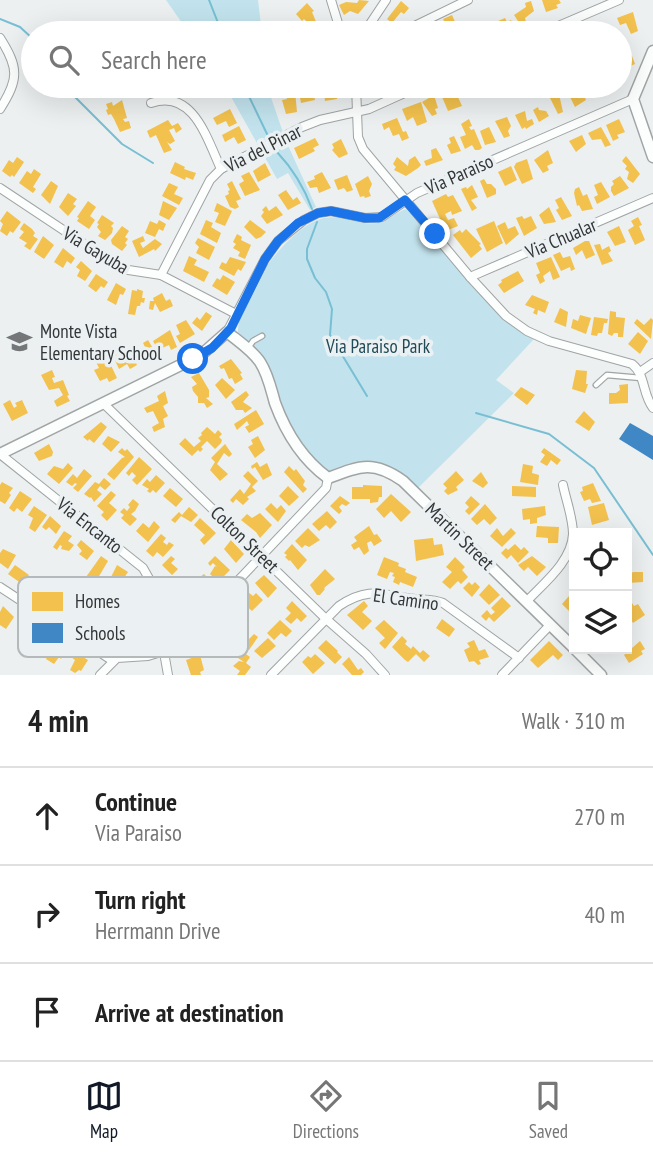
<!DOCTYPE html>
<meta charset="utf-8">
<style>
:root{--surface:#fff;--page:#f6f6f6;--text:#222;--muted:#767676;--line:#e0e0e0;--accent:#111827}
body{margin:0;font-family:"PT Sans Narrow",sans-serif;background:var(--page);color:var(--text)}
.controls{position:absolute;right:21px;bottom:21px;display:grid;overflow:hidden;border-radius:0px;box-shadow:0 7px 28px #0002}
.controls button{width:63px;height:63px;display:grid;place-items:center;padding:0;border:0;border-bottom:2px solid var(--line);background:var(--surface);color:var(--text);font:35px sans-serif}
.stop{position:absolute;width:21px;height:21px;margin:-16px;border:5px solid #1a73e8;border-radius:50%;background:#fff}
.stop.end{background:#1a73e8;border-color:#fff;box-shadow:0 2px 7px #0008}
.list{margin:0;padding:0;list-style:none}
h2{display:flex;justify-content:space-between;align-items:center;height:91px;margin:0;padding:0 28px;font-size:30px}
h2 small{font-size:23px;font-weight:400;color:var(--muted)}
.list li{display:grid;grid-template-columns:46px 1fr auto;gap:21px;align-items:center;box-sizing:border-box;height:98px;padding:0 28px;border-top:2px solid var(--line)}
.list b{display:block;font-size:26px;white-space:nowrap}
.list p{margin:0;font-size:23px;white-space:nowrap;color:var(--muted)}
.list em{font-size:23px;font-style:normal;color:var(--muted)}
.icon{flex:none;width:38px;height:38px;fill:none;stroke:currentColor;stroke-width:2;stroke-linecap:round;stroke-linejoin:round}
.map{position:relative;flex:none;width:653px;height:675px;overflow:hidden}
.search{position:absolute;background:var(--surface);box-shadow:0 7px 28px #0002;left:21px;right:21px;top:21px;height:77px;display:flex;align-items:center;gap:18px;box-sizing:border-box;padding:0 24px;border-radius:38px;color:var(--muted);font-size:26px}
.sheet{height:385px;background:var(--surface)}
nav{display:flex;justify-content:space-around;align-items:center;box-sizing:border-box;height:98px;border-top:2px solid var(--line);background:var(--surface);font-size:19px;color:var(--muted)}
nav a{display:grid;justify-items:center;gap:4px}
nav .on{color:var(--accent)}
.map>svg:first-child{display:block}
.green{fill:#c2e3ed}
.homes{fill:#f2c14e}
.schools{fill:#3f88c5}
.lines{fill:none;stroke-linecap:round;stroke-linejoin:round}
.stream{stroke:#78bfd3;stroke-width:2}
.service-casing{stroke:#a1a4a4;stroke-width:7}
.minor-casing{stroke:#a1a4a4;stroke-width:10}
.tertiary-casing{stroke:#a1a4a4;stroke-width:13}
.service{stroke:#fcfdfd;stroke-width:4.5}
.minor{stroke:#fcfdfd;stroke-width:8}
.tertiary{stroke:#fcfdfd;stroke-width:10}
.route{stroke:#1a73e8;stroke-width:9}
.labels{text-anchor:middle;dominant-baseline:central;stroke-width:7;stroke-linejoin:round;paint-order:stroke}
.street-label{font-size:19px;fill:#333536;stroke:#ebf1f2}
.poi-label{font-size:19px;fill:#333536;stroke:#ebf1f2;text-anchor:start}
.park-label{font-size:19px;fill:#1f4a57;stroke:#ebf1f2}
.key{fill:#ebf1f2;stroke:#b4b9ba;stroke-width:2}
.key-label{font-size:19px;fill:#333536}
</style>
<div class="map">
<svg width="653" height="675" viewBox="0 0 653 675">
<rect width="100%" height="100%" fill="#ecf0f1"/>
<g class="green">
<path d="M166,0H258L262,33H189Z"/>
<path d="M225,86H267L286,141L316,207L310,210L288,173L277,179Z"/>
<path d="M406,209L524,333L534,339L496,380L514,393L416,490C396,473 378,455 350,464C342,467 336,471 328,472L300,446L277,400L238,333C236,299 289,225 324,218C342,214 359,226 377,223C388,221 396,212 406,209Z"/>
</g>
<g class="homes">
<path d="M359,0L369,1L358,14L350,11L344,15L339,5L346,2L357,3Z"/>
<path d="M542,0H559L561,3L556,5L558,8L546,12Z"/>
<path d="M401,1L409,8L404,14L401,12L392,23L387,19Z"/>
<path d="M531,1L534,11L525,18L526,22L520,24L514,15L526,7L525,3Z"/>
<path d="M307,3L314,11L312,12L317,24L315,31L305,28L306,21L304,19L302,21L296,14Z"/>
<path d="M633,12L638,31L631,34L626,23L620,25L617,18Z"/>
<path d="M452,15L456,24L451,26L455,33H450L443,19Z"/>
<path d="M505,18L507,22L511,20L514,27L501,33H493L489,25Z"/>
<path d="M632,56L635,64L626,68L628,72L620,75L623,81L620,82V62Z"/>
<path d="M311,86H319L320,94L314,95L315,100L301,103L299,92L311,88Z"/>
<path d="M323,86H336L337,99L325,101Z"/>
<path d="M469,86H475L479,94L471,97L469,94L463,97L460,90Z"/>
<path d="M544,86H552L556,94H559L563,112L558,114Z"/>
<path d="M454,88L462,106L448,111L440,92Z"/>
<path d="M295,91L297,112L286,114L282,100L287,99L285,93Z"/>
<path d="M582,91L586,100L575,107L569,95Z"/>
<path d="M434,95L438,108L435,109L437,114L432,116L422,102Z"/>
<path d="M122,100L127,118L123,119L125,122L129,121L131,128L120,132L114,119L111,114L108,115L106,110L108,109L106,104L112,102L113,106Z"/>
<path d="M421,102L427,122L417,126L413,117L407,121L402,109Z"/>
<path d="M538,107L539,110L546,111L549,116L539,122L533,110Z"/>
<path d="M230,109L237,123L229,127L226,121L217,125L213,118Z"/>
<path d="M525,111L527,121L532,119L534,124L526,129L525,127L522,129L515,115Z"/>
<path d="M507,117L511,126L508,131L510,136L504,138L495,121Z"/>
<path d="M397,118L403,132L406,131L409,138L402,141L399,134L393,136L389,127L384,130L382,124Z"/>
<path d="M469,119L472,126L469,127L471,130L474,129L482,148L479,150H475L472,145L465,149L460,137L466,135L461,124Z"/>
<path d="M619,119L625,132L617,135L619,138L613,141L606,125Z"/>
<path d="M168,120L172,126L178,123L182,129L176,133L174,128L169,130L175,141L170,144L167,142L172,150L164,153L156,135L150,138L147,131Z"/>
<path d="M239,126L246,140L238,144L234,137L225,142L222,135Z"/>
<path d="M489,127L496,142L485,145L480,131Z"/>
<path d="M601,127L611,145L605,147L601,139L592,140L588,133Z"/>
<path d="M582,135L586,144L576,152L569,141Z"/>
<path d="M454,136L461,151L451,154L447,145L451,143L449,138Z"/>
<path d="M315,138L319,145L313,148L315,151L299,159L294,148Z"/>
<path d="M341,139L348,154L339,158L332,150L334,148L332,144Z"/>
<path d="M436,148L443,160L426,166L424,161L432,158L431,150Z"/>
<path d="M548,150L553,163L547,166L549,170L543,173L534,160Z"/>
<path d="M415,156L421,165L418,168L406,176L394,170L396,167L393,164L397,157L408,166L409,160Z"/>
<path d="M626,156L640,174L633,183L627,179L629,172L625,169L627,166L622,161Z"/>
<path d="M17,157L24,162L14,177L12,175L10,177L2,171L9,160L13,163Z"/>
<path d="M527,159L533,179L522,184L514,167L516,163Z"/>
<path d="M175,162L185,167L184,169L196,173L193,180L186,177L185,180L170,173Z"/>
<path d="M265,163L271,175L258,182L253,171Z"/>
<path d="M511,166L517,180L505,186L498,172Z"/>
<path d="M34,169L41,174L33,187L36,189L33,193L19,183L27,171L31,174Z"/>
<path d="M249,172L260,190L245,196L239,184L244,181L241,176Z"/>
<path d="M322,172L331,188L319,193L317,187L310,188L307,182L315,179L314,176Z"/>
<path d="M347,175L353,190L347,192L344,188L338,190L334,180Z"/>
<path d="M368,176L372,184L369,191L371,196L365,198L364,196L360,197L355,184Z"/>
<path d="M620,176L629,188L614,196L611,191V187L614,184L612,181Z"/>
<path d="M484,179L487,184H491L496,189V194L487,198L480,181Z"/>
<path d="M51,181L58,186L50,204L41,195Z"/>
<path d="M232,181L241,199L236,201L239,207L235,209L230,207L225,196L229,194L228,191L230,190L227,184Z"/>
<path d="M601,182L610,197L597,204L594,197L598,195L594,185Z"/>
<path d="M169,183L178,187L174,194L183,198L179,205L162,196Z"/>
<path d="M472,185L478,197L471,200L477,208L472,211L461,189L466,187L467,189Z"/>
<path d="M579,187L583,196L587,194L593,209L582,211L579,205L577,206L574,193L575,189Z"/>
<path d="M286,190L293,200L297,197L301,203L288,210L278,195Z"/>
<path d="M68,193L77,199L73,204L76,206L68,216L59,207Z"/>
<path d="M446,194L448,197L453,195L462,211L452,215L451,211L445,214L448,220L454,218L458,226L448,230L445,223L441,221L432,201Z"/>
<path d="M561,197L572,216L562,220L556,210L559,208L555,200Z"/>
<path d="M88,201L96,207L90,216L95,220L89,229L77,221L79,218L77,217Z"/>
<path d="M163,201L177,208L169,220L159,215Z"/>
<path d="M217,203L232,211L225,226L215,222L219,213L214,211Z"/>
<path d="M266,206L269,211L276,206L283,215L267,224L261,216L264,212L262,210Z"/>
<path d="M549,207L556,222L544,224L539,215Z"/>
<path d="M7,211L21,222L13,233L10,231L7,236L0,231L3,224L0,221Z"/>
<path d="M102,215L114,223L111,226L113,228L112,233L105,240L98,236L101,232L97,227L99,224L97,223Z"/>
<path d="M522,216L524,219L531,216L537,228L524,236L516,218Z"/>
<path d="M638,217L642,225L639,226L645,240L635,245L628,230L634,226L631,221Z"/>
<path d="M159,220L166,224L163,231L159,229L155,237L145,233L150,221L157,224Z"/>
<path d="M206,220L213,223L211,227L221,233L217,243L200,234Z"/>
<path d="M250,220L266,232L261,237L256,239L244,227Z"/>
<path d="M494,221L503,243L487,252L476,229Z"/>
<path d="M505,222L508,229L515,226L519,234L506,245L497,226Z"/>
<path d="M24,223L32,229L35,233L33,236L38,239L30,250L24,246L27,243L19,238L24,232L20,229Z"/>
<path d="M122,226L129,231L125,237L128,239L125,243L127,245L122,251L112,244L111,240Z"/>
<path d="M619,226L626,242L615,246L607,232Z"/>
<path d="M466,229L481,244L479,245L482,249L471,258L453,235L460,230L462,233Z"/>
<path d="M237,234L242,237L241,240L251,245L245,259L238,256L240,252L233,248L236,244L233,242Z"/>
<path d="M43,236L54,245L44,259L34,252Z"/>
<path d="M143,236L145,241L140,243L143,248L155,239L162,244L155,251L154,249L139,257L132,241Z"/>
<path d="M198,238L215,247L209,260L196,253L199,247L195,243Z"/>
<path d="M585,241H589L595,255L586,259L582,250L576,255L573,248Z"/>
<path d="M600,244L602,250L609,246L611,251L608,253L613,261L602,265L594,245Z"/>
<path d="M63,248L75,258L71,264L67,261L63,268L54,262Z"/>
<path d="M560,252L563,258L570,256L575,269L571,271L570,267L561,271L553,255Z"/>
<path d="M189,256L197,260L194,265L209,272L204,282L183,271Z"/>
<path d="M230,257L246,262L241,271L238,269L234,276L219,268L222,262L226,264Z"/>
<path d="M551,257L560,277L553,280L550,271L543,276L545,281L540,284L536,275L540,273L536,263Z"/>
<path d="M81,261L92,271L85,281L77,276L80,270L76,267Z"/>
<path d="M518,271L524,281L504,293L498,285L502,282L501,280Z"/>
<path d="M96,274L108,282L104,288L101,286L96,292L88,286Z"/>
<path d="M223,275L235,282L227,295L212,286L217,278L220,280Z"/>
<path d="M116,283L126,289L123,295L120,294L116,305L107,300Z"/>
<path d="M137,289L143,291L142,298H145L144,303L141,302L140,306H137L135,315L128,314L132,290L137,291Z"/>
<path d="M162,293L166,301L170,299L173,306L160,312L155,303L153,310L149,309L150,301H154L153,298Z"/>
<path d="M532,295L549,302L545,313L538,310L537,315L533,313L535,309L525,305Z"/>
<path d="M560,308L568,312L566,327L554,322Z"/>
<path d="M610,311L616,312V317L625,318L623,337H618V333H614L612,336L608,334Z"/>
<path d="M206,312L212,316L202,331L192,323L197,317L200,320Z"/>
<path d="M580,315L591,318L586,334L571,328L573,319L578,321Z"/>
<path d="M594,317L608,319L607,323H604L602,333H598L597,336L591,335Z"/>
<path d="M651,318L653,320L651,339L634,323L637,319L644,325Z"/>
<path d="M186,320L195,334L180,343L176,336L180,334L176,325Z"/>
<path d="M170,330L177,347L171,350L169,345L158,350L153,341Z"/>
<path d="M638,332L648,341L640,354L628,344Z"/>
<path d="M148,340L157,355L141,362L137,353L146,349L143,343Z"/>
<path d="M129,349L137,365L130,369L127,364L119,369L113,356Z"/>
<path d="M107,357L117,378L109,382L107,378L100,381L94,370L99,368L96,362Z"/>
<path d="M231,359L242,373L240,374L243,379L235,384L232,378L229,379L224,368L221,369L219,366Z"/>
<path d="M52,370L55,377L52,378L54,383L63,380L69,395L67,396L70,401L57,407L54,401L63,395L59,388L49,390L41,375Z"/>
<path d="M576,370L587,371L586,384H588L585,393L572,389Z"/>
<path d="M199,373L209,390V397L206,398L213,404L207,408L204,403H198V397L193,391L192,387L197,384L191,377Z"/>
<path d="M222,378L235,390L226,399L215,385Z"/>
<path d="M628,384V403L609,404V393H616L620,390L619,385Z"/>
<path d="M521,387L535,395L527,405L514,395Z"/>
<path d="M165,391L168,403L163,406L168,416L163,419L165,427L154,432L152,427L159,423L153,411L147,413L144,408L159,401L157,396Z"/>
<path d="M246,391L249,395L243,402L252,408L245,413L243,410H236L231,402Z"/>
<path d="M10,400L14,408L17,406L15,403L22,400L28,413L12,421L3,404Z"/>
<path d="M256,410L264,424L249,433L245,427L249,425L247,421L237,430L234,424Z"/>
<path d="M584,411L595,422L589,431L575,422Z"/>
<path d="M101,422L107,427L94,443L89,439L88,441L83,437Z"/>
<path d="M207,427L215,434L218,430L222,434L219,437L222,440L221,443L215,449L207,441L201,447L203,449L200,452L198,450L192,456L179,444L185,438L194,447L201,441L198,438L202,435L201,433Z"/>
<path d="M108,436L120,442L111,452L102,444Z"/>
<path d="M258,436L265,450L255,458L248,447L253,444L251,440Z"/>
<path d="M49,444L53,452L52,456L39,461L34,453Z"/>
<path d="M225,444L232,454L229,457L224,453L217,464L228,474L220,481L210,470L215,462L211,458Z"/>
<path d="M122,448L125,451L127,449L134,457L114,480L107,474L122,458L125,457L118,452Z"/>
<path d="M544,448L561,460L557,465L551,460L547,466L540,462L545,455L541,452Z"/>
<path d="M139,457L152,469L137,485L132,480L136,476L132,472L129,476L126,473Z"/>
<path d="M257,462L260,467L267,463L272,475L263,480L255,467L252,469L251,466Z"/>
<path d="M68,463L73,468L59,484L47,474L54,466L63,469Z"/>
<path d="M523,464L533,466L532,473L539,475L538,485L520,482Z"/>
<path d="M289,466L294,471L296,469L305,481L303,485L307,489L303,493L284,472Z"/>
<path d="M84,469L92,476L78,492L73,488L77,484L75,483L72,486L66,482L73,474L77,478Z"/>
<path d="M248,471L258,481L252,487L256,491L247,497L249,499L243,505L236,499L233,503L230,500L240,489L244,494L251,484L243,476Z"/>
<path d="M456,471L464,480L456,487L458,490L448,495L444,491L447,488L443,484Z"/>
<path d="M481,472L488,483L483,488L472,481Z"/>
<path d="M156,475L165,483L156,493L153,490L150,493L147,491L149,489L142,485L147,479L150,482Z"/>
<path d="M104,478L111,484L105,490L100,486L97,490L102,494L94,502L91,497L90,498L84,494L95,482L99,484Z"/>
<path d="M2,482L13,488L9,493L11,495L5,504L0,501V485Z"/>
<path d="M593,483L601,501L592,503L590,499L584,501L580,492L583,491L582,487Z"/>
<path d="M363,485L382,486V497H379L378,502L370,503V499H352V487H363Z"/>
<path d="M288,486L299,497L289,506L279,496Z"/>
<path d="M512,486L536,487V497L512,496Z"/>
<path d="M170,488L183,499L176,507L163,496Z"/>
<path d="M20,491L32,499L22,512L17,508L14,512L9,508Z"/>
<path d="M111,491L116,495L109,503L117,510L107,521L101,515L104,512L97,506Z"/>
<path d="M391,494L411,512L401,522L391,511L384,518L376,509Z"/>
<path d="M340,496L350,503L346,506L342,504L339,507L342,511L339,514L330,506Z"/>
<path d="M471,496L480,504L469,515L465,511L469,507L465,503Z"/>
<path d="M133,499L139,504L135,511L131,514L137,519L130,526L121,518L124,515L120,512L124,508L127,511L130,507L128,505Z"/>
<path d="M271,503L277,509L281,505L286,511L278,522L265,509Z"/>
<path d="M604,503L609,520L592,525L588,507Z"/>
<path d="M485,504L497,518L490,525L484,519L477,525L471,519Z"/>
<path d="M34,506L47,515L35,532L29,528L33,518L28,515Z"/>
<path d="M545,506L546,515L537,518V523L530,524V519L523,520L522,509Z"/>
<path d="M189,507L198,515L191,522L181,516L175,523L171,520L179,512L182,515Z"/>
<path d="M327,511L337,522L330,529L326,525L319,531L312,524Z"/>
<path d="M260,513L272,525L260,538L256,532L241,520L247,514L252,518Z"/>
<path d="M50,516L61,526L56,534L49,527L46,530L42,527Z"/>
<path d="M200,518L216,533L204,545L200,540L205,535L194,525Z"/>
<path d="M154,521L160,527L148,542L136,531L143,523L149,528Z"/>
<path d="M369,526L374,535L377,534L382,541L374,546L371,541L367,543L369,551L364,555L359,547L354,550L351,545L357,541L354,537Z"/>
<path d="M537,526L559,527L558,543H548V538L536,537Z"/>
<path d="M308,528L320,540L309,547L305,545L302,548L295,541Z"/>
<path d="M497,528L503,536L511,528L516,533L502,547L490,536Z"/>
<path d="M64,531L72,536L68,541L74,545L69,551L61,549L62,546L60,545L57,550L53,547Z"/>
<path d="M161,534L166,538L163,542L167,545L169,542L174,545L163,557L157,552L153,557L146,551Z"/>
<path d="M433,538L434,545L442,544L444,555L416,561L414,540Z"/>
<path d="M81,540L94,551L87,560L79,554L82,551L77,545Z"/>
<path d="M231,540L244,554L236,563L224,549Z"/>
<path d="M292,544L307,560L298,570L290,560L289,561L285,557L287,555L284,553Z"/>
<path d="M515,544L521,550L524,547L529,552L518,563L511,555L507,559L501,553L506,548L508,550Z"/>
<path d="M3,549L16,555L8,569L0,563V553Z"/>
<path d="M101,556L108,561L95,583L86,577Z"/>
<path d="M171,556L175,559L171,563L178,569L172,575L162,565Z"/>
<path d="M215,556L230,570L218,582L210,574L215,566L217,567L213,563L210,566L208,563Z"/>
<path d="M532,556L546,567L537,576L528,567L524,571L518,565Z"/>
<path d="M384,557L399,563L398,566L406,569L405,572L417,577L413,587L400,582L399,585L393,582L395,577L392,576L394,573L390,572L387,579L377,575Z"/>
<path d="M455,557L465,567L462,570L468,577L461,584L458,581L450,589L442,582L452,572L446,567Z"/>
<path d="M15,565L29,575L22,584L8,574Z"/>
<path d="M117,565L128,572L110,598L103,593Z"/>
<path d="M325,569L335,579L324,588L325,589L320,595H317L310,585Z"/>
<path d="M635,572H643V582L628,583L627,573Z"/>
<path d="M204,574L211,581L205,587L209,591L205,596L192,583Z"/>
<path d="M264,575L277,588L268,598L255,583Z"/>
<path d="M469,582L472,585L475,582L480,587L472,597L463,588Z"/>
<path d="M489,584L500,595L489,605L479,595Z"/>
<path d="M248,592L253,596L256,593L263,600L252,611L239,600Z"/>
<path d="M569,596L572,599L574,597V616L562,604Z"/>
<path d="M502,597L511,606L494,622L489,617L486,621L481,616L487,610L491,615L495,612L491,608Z"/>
<path d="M630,600L634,606L638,604L645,615L633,623L627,613V602Z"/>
<path d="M292,601L307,616L301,622L297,618L291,624L285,619L291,613L286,608Z"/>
<path d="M364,601L368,606L362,612L372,621L363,630L347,615Z"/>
<path d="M3,606L14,617L6,629L0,625V612Z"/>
<path d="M442,619L455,629L449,637L436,628Z"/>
<path d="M280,620L292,631L286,637L281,633L274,640L267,633Z"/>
<path d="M384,620L398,633L385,649L379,643L385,638L375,628Z"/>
<path d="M254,634L258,637L249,650L236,640L241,635L247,641Z"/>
<path d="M402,636L407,641L405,644L411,649L413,646L420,653L423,650L430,656L424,662L416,654L408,662L405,660L392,647Z"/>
<path d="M268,638L276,646L262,658L254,651Z"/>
<path d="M326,640L338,651L337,652L342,657L335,664L318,648Z"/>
<path d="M474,640L479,651L485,649L489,657L479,660L481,664L478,665L474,661L469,662L464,650L470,647L467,643Z"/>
<path d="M549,641L563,655L558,660L553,655L538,668L530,660Z"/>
<path d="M640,641L645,649L641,651L643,654L629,663L624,655Z"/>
<path d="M53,642L67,650L61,659L59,657L54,664L46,659Z"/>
<path d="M74,652L88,660L81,671L79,670L75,673L70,670L75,660L71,657Z"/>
<path d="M243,652L250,657L246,663L251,667L245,675H237L240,671L233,666L239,661L244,662L238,658Z"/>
<path d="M315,654L325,663L313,674L302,662L308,656L311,658Z"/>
<path d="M200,655L204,670L200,672L201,675H191L186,660Z"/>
<path d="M349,657L358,670L361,668L364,672L361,675H352L342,664Z"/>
</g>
<path class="schools" d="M630,423L653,436V460L619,439Z"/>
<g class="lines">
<g class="stream">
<path d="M209,0L222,33"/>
<path d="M0,19L20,27L33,39"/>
<path d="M64,86L122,144L153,163"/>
<path d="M244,86L268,136"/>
<path d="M277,152C293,169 304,187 312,209"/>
<path d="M317,222L307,249V259L315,278L326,292L332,309L330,335L367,396"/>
<path d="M476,413L549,434L594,468L653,555"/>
</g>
<defs>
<g id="service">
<path d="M248,348L253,341L262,336"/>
<path d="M596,385L607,375L641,378"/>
</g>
<g id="minor">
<path d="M331,0L341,33"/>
<path d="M364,33L386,0"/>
<path d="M400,33L468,0"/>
<path d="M542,33L619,0"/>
<path d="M0,38C19,68 19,79 0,109"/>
<path d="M356,86L358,137L363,149L470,277L506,316L527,331L549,341L632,364C646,375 642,394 653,408"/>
<path d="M151,103C193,88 207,139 221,169"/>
<path d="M0,188L122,269L161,275L236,314"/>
<path d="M161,275L210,180L221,169L302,127L320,120L369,109L420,86"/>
<path d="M470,277L653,198"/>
<path d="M227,332L265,259L278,241L304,220L318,213L331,211L365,218L382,217L417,193L633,99"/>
<path d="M640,372L653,363"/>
<path d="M104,404L325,618L366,654L385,675"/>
<path d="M0,454L143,568L152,584L168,675"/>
<path d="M0,587L113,661"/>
<path d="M527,601C544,583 572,561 573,534C573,518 566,500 563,485"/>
<path d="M100,675L117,658L148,656L174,648L326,488L328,478"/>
<path d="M271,675L339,606C369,586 382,595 415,599C425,600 433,599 443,603L519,658"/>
<path d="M502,675L550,625"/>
</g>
<g id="tertiary">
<path d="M653,51L633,99L653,157"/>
<path d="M0,454L201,355L227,332C238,341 252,350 260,362C268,374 271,389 275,403C286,433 302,459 328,478C360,466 373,460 403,481L574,648"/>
<path d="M575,649L601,675"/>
</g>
</defs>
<use href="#service" class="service-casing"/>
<use href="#minor" class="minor-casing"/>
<use href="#tertiary" class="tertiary-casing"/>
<use href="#service" class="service"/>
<use href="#minor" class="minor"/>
<use href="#tertiary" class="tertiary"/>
</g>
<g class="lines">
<path class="route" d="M193,359L212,348L231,328L265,259L278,241L298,223L318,213L331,211L365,218H379L405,200L435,234"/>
</g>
<defs>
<symbol id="school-bare" viewBox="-9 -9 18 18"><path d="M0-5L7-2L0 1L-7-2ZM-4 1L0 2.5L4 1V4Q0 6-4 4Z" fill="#747677" stroke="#ebf1f2" stroke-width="2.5" paint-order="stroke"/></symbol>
</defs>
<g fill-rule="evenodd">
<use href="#school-bare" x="2" y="324" width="35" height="35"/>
</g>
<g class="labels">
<g class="street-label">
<text transform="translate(263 148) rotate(-27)">Via del Pinar</text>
<text transform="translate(459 174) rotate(-24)">Via Paraiso</text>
<text transform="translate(561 238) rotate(-23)">Via Chualar</text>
<text transform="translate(96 250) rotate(31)">Via Gayuba</text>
<text transform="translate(90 525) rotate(38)">Via Encanto</text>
<text transform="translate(460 536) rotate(44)">Martin Street</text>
<text transform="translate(245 539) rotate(44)">Colton Street</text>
<text transform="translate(406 599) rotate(8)">El Camino</text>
</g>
<g class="poi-label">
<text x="40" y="331">Monte Vista<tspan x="40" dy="22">Elementary School</tspan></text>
</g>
<g class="park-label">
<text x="378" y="346">Via Paraiso Park</text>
</g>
</g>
<rect x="18" y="577" width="230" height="80" rx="10" class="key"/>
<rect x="32" y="592" width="31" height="19" fill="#f2c14e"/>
<rect x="32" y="623" width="31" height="20" fill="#3f88c5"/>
<g class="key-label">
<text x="75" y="608">Homes</text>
<text x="75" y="640">Schools</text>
</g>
</svg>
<div class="controls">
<button><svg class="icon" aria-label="locate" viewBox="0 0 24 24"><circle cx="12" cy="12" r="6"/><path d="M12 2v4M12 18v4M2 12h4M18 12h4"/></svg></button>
<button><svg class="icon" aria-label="layers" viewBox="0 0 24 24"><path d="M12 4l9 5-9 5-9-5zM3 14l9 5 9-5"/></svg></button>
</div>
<div class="stop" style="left:193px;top:359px"></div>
<div class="stop end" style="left:435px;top:234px"></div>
<div class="search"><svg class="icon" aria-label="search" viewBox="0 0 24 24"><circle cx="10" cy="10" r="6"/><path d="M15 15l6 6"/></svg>Search here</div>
</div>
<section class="sheet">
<h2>4 min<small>Walk · 310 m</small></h2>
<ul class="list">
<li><svg class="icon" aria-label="ahead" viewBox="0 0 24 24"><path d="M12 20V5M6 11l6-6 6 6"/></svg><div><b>Continue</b><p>Via Paraiso</p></div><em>270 m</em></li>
<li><svg class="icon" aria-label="right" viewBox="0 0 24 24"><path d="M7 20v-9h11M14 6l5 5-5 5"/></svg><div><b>Turn right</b><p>Herrmann Drive</p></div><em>40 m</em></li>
<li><svg class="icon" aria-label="arrive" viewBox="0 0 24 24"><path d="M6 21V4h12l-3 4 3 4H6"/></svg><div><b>Arrive at destination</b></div></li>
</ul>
</section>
<nav>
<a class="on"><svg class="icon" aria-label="map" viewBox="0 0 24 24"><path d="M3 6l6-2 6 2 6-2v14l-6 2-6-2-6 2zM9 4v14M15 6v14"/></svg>Map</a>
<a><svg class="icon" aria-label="directions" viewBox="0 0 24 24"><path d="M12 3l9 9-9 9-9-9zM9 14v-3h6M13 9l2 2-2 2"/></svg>Directions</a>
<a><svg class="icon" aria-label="saved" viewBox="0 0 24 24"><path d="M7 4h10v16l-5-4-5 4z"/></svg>Saved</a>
</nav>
